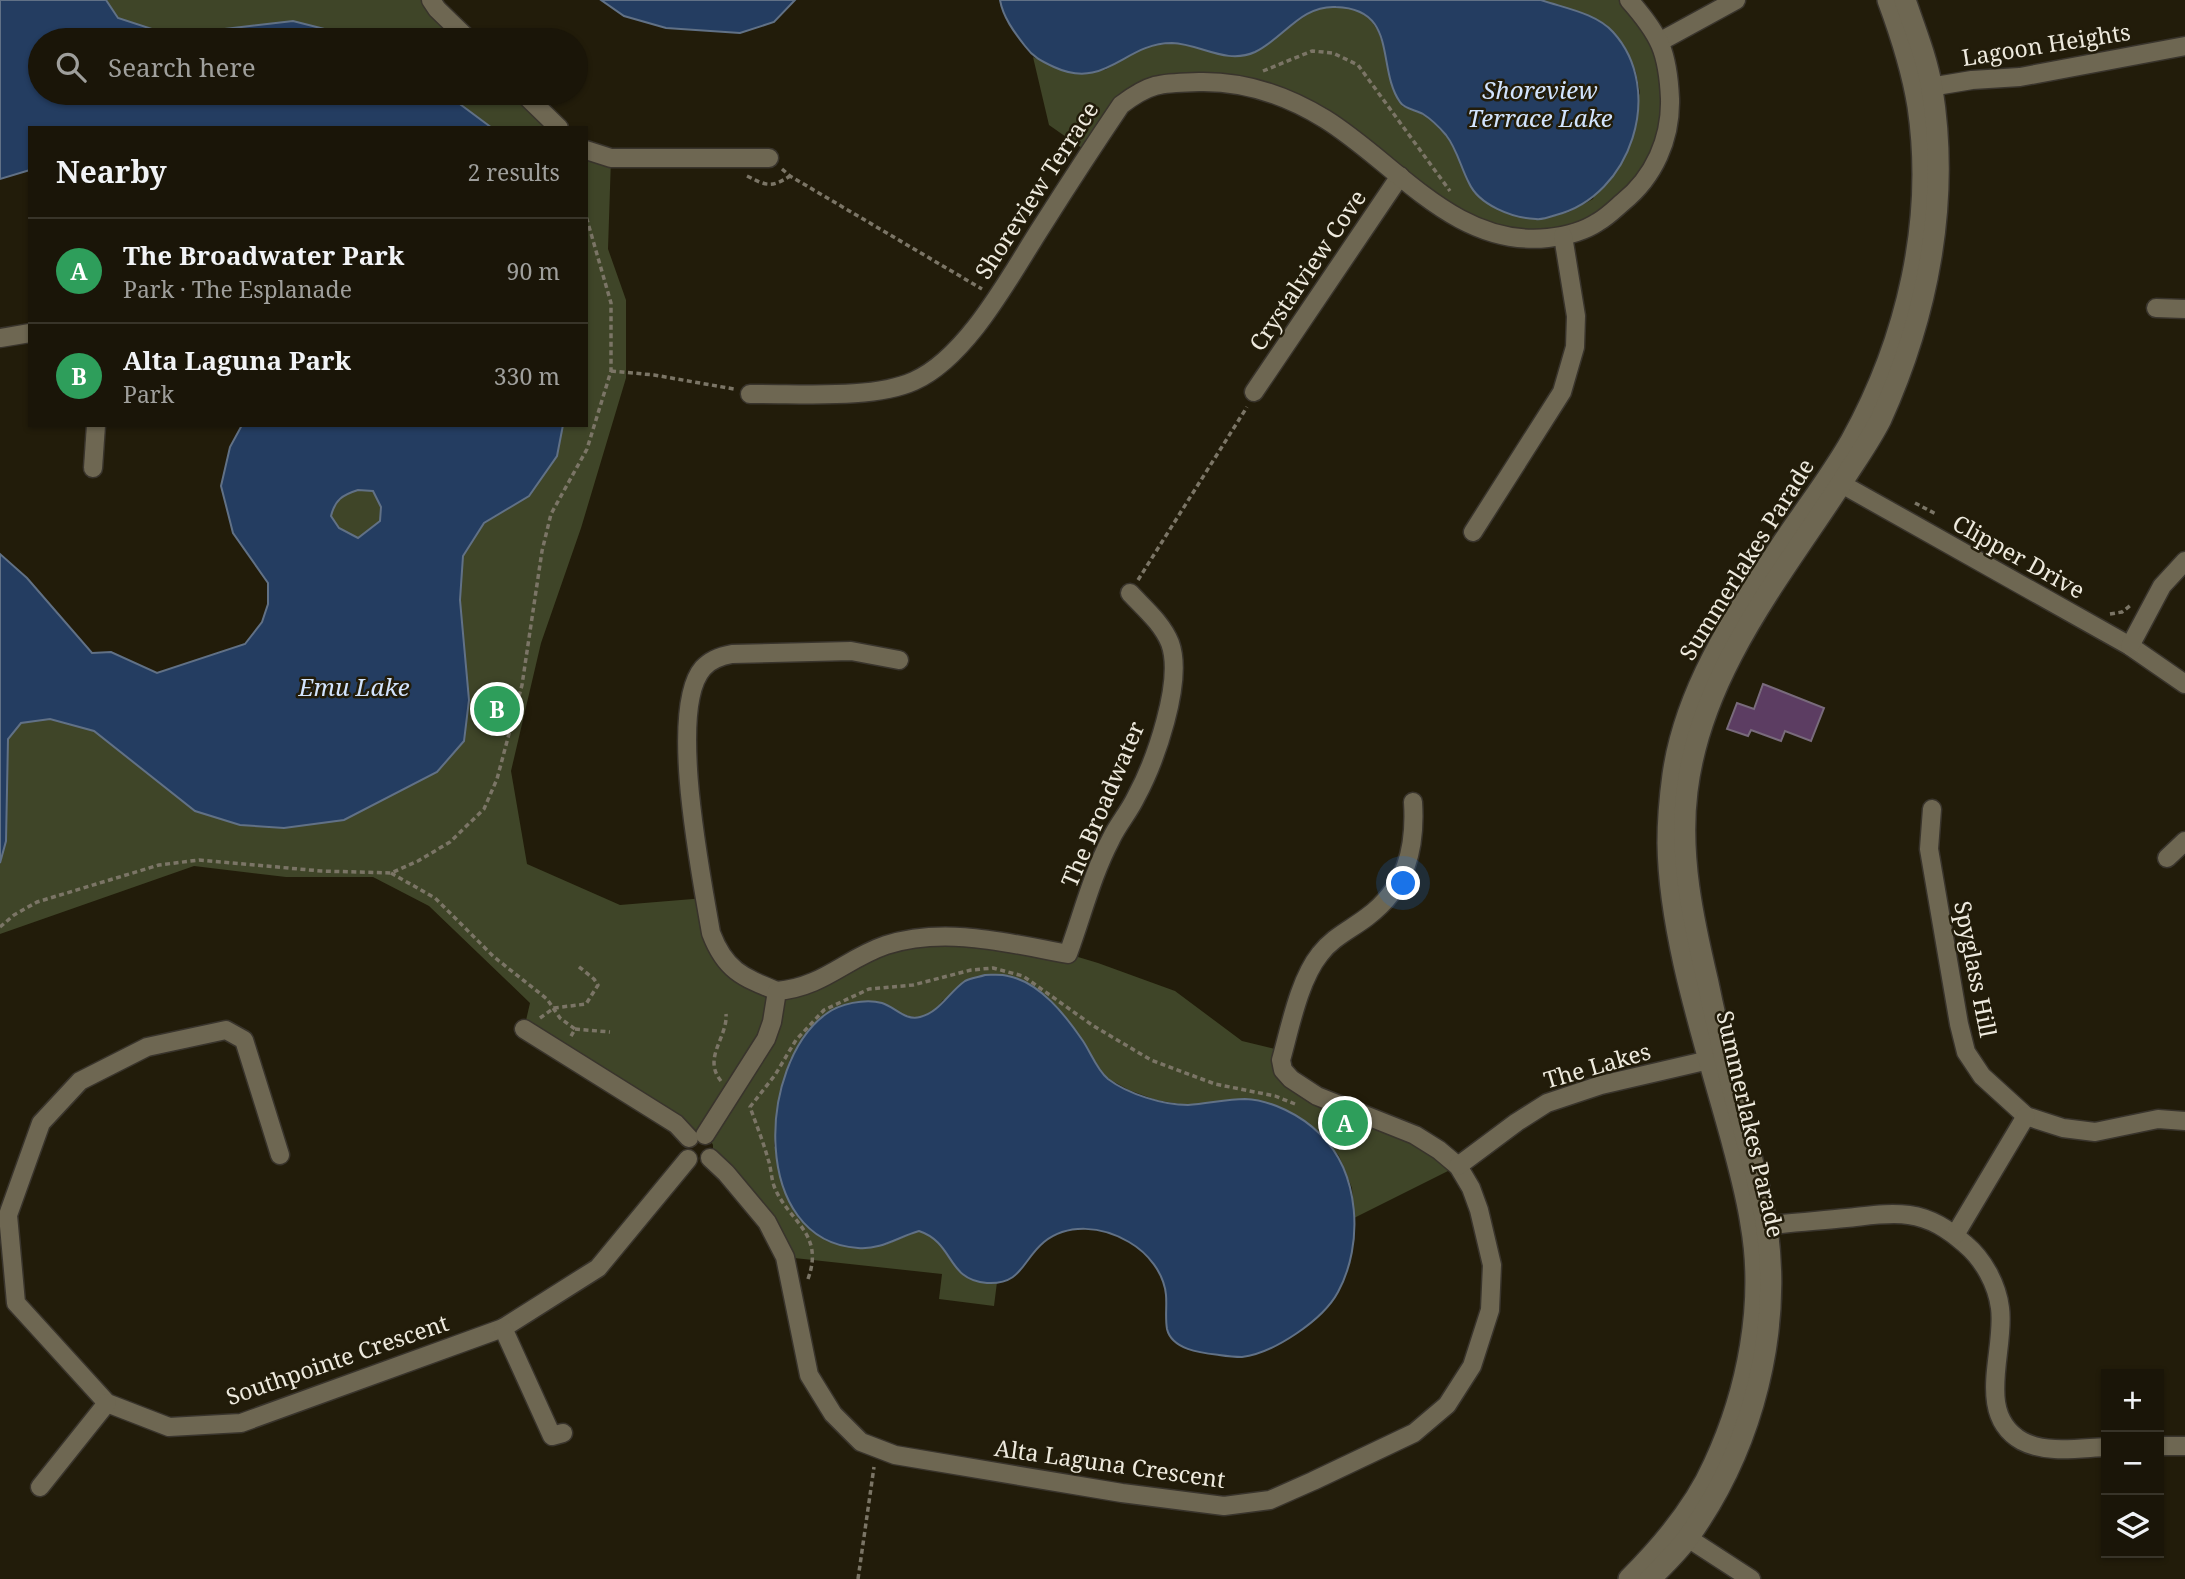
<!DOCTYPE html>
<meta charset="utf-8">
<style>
:root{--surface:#1a1508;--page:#231e12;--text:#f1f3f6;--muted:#9f9f9c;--line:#383429;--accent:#b9aaf7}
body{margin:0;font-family:"Noto Serif",serif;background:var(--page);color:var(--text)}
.controls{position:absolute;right:21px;bottom:21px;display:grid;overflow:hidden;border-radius:0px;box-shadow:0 2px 5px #0004}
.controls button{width:63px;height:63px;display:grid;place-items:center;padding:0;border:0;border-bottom:2px solid var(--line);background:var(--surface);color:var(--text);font:35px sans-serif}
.you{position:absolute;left:1404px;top:884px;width:24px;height:24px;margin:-18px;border:5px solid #fff;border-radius:50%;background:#1a73e8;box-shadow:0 0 0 10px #1a73e833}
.badge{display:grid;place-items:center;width:46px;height:46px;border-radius:50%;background:var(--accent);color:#fff;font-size:23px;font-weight:700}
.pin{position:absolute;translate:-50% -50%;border:4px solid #fff;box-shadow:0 2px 7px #0006}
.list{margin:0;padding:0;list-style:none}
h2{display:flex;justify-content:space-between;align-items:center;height:91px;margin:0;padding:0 28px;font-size:30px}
h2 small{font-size:23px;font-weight:400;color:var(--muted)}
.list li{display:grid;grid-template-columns:46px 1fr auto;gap:21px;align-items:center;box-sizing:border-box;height:105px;padding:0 28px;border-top:2px solid var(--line)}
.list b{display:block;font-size:26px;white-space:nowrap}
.list p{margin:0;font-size:23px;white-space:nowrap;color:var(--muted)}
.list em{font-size:23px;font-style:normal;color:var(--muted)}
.icon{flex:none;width:38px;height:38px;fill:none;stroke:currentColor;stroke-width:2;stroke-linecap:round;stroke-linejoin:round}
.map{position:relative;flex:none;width:2185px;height:1579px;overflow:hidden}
.search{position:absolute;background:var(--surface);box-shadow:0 2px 5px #0004;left:28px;top:28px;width:560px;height:77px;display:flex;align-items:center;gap:18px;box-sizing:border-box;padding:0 24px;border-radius:38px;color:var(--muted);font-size:26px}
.panel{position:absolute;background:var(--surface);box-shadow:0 2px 5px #0004;left:28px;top:126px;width:560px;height:301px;border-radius:0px}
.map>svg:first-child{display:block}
.green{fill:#3f4528}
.water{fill:#243d61;stroke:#617186;stroke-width:2;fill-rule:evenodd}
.building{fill:#5c3d62;stroke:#796b7c;stroke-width:2}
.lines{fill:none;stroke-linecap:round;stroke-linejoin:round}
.minor-casing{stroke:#39342c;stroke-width:21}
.tertiary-casing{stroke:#39342c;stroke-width:24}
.path{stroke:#7b7566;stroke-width:3.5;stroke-dasharray:5 3.5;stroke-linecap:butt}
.minor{stroke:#6e6752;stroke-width:18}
.tertiary{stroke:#6e6752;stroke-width:21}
.labels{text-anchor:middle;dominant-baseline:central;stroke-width:5;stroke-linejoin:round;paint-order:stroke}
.street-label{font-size:23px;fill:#eeeade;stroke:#221c0a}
.water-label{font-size:24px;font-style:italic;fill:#d2e4fe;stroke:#221c0a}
</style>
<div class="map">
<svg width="2185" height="1579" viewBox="0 0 2185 1579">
<rect width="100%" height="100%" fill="#221c0a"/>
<g class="green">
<path d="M106,0H431L469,40H358L348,35L293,21L216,30L161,32L118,18Z"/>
<path d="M1541,0H1629L1666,63L1656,162L1582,231H1484L1327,120L1253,87L1140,90L1089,153L1049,125L1033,57L1066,72L1105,70L1144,47L1173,43L1244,55L1254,52L1314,10L1333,6L1356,9L1370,19L1378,31L1386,53L1392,86L1402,106L1427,116L1447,137L1455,151L1538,220L1569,212L1593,199L1640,93L1636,72L1625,47L1613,32L1603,23Z"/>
<path d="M445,93H523L559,128H492Z"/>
<path d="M586,150L611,158L608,249L626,300V378L581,528L541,643L511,771L527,864L620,905L705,898L719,954L777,991L925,936L1068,954L1098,963L1175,991L1242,1041L1283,1051V1070L1415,1135L1458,1166L1354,1218L1352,1188L1339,1156L1319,1132L1292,1113L1245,1099L1186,1105L1156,1100L1129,1090L1107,1078L1059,1010L1032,986L943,1000C922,1028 906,1016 881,1002L790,1059L781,1091L774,1146L858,1248L885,1245L919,1231C940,1238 939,1245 951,1261C959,1273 983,1283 997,1282L994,1306L939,1299L942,1274L785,1257L713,1153V1145L710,1139L692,1136L524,1029L530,1003L429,906L373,877H286L194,866L0,934V863L6,841L8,739L20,723L50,719L94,731L195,811L240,825L284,828L344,820L469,700L460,600L463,556L484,523L529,495L557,456L563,425H586Z"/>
<path d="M358,490L373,491L381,507L380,521L358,539L339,528L331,517C335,500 342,495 358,490Z"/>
</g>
<g class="water">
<path d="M0,0H106L118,18L161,32L216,30L293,21L348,35L358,40H40V93H445L492,128H30V170L0,179Z"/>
<path d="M601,0H795L774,22L740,33L666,28L624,16Z"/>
<path d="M1000,0H1541C1564,8 1596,13 1613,32C1666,90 1631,196 1556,215C1550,217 1542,220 1536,219C1512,218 1479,205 1469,183C1461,168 1457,149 1446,135C1440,128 1431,119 1423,114C1416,110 1404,109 1400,102C1376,68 1399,9 1336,7C1301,5 1284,38 1255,52C1226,65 1201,44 1172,43C1124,43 1106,91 1054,67C1041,61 1033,57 1025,46C1014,32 1003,17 1000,0Z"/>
<path d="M242,425H563L557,456L529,496L484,523L463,556L460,600L469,700L464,741L437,772L344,820L284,828L240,825L195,811L94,731L50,719L21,723L8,739L6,841L0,863V554L27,578L92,653L111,652L157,673L245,644L262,622L268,604V583L233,533L221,486L230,447ZM358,490L373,491L381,507L380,521L358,538L339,528L331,516C335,500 342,495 358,490Z"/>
<path d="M985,975C993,975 1001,974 1008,976C1040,982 1066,1016 1083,1041C1091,1053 1097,1070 1108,1079C1128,1094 1163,1105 1188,1105C1207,1104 1226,1099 1245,1099C1271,1100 1301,1115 1320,1134C1360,1173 1364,1244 1338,1292C1323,1320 1274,1353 1242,1357C1235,1357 1226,1356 1219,1355C1202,1353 1172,1350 1167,1329C1165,1318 1167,1306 1166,1295C1164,1273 1148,1253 1129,1242C1102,1226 1068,1223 1044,1242C1022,1260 1022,1285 987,1283C946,1280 955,1243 919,1231C898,1237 881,1250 858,1248C750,1241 757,1064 826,1014C839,1004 865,998 882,1003C895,1007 905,1021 920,1017C940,1012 949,992 965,981C971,978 979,977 985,975Z"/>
</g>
<path class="building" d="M1763,684L1824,708L1811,741L1785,731L1781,741L1751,730L1748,736L1727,729L1737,703L1754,709Z"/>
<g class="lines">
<defs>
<g id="minor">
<path d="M431,0L437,9L469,40"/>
<path d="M1661,41L1736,0"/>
<path d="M1918,89L1972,80L2020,77L2185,46"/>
<path d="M523,93L559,128"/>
<path d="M586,150L611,158H769"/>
<path d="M2156,308L2185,309"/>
<path d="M0,338L30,333"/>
<path d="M1254,392L1400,176"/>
<path d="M750,394C797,393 872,400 914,381C968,357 1011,274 1042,226C1068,185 1094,145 1121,105C1151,82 1162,83 1199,82C1245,81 1286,95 1325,119C1396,163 1455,248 1548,238C1566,236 1583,232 1598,222C1607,217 1615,209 1623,202C1654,177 1671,139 1670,99C1668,52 1660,35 1629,0"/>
<path d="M93,468L96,425"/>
<path d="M1831,478L2130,646L2185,684"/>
<path d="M1473,532L1562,392L1575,347L1576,316L1563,236"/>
<path d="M2130,646L2162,586L2185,561"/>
<path d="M1932,809L1929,849L1959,1024L1966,1052L1982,1076L2026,1116L2063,1128L2095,1132L2158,1119L2185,1121"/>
<path d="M2167,858L2185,841"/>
<path d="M777,991C742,977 725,970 711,933C702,879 667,709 703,668C711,659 721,656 732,654L851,651L899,660"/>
<path d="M524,1029L676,1124L689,1138"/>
<path d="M705,1135L766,1039L772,1022L777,991C823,987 845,959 886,945C945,926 1008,943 1068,954C1082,916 1092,875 1111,839C1118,824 1129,812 1136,797C1155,762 1184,681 1170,643C1162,623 1144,608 1130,593"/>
<path d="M280,1155L244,1040L226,1030L147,1047L80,1081L41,1123L8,1215L16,1303L107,1403L169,1427L241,1423L503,1328L598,1268L688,1159"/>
<path d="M710,1158L726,1173L767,1222L785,1257L809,1375L833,1414L861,1442L895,1455L1122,1493L1224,1506L1270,1500L1313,1481L1414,1433L1447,1405L1472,1366L1490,1310L1492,1265L1479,1210L1471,1188L1458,1166L1439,1150L1415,1135L1317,1096L1291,1079L1283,1070L1281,1060C1290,1028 1299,980 1320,954C1333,937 1350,930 1367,917C1406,888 1416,849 1413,802"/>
<path d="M1458,1166L1517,1122L1547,1103L1601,1085L1722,1057"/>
<path d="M1755,1227C1785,1223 1816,1221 1846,1218C1867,1216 1888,1212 1909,1215C1931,1218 1948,1229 1965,1244C1983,1259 1997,1284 2000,1308C2006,1350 1974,1414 2022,1441C2046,1454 2080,1448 2106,1447"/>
<path d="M1955,1235L2026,1116"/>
<path d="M503,1328L552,1436L563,1433"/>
<path d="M2159,1446H2185"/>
<path d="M40,1487L107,1403"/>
<path d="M1677,1531L1751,1579"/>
</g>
<g id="tertiary">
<path d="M1629,1579C1662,1546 1695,1507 1714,1464C1748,1391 1765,1303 1751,1224C1747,1196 1739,1168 1732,1141C1707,1049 1669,938 1668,843C1668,821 1670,797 1673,775C1685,690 1734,617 1780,547C1803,512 1830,478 1851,441C1907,340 1935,221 1918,106C1912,69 1901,35 1888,0"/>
<path d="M1650,1579C1664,1565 1679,1551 1690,1535C1753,1446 1783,1330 1766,1222C1759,1180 1746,1139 1735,1098C1725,1060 1716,1022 1708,983C1693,920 1679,856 1687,791C1701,674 1779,579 1841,484C1854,463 1870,441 1881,419C1928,315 1950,202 1932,89C1927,59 1915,29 1905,0"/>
</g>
</defs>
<use href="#minor" class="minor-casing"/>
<use href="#tertiary" class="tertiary-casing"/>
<g class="path">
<path d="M1263,71L1312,51L1333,53L1358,65L1450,191"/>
<path d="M782,169L790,176L982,289"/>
<path d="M747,176C767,186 771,188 790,176"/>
<path d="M611,371L654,375L734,389"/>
<path d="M1915,503L1936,514"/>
<path d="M1138,580L1247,407"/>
<path d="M2110,614L2122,612L2131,605"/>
<path d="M391,873L435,898L494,957L547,999L560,1018L575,1029L570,1038"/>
<path d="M0,927L14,915L37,902L159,865L199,860L321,871L391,873L418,861L450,842L484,809L497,779L522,685L542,551L551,514L587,449L611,371V303L586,216"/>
<path d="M540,1018L554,1008L586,1004L598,985L594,979L578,966"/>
<path d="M575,1029L610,1032"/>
<path d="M721,1081C702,1058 728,1037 726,1014"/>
<path d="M808,1279C825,1232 788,1222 774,1186C771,1177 771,1167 768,1159C763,1141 756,1124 750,1107L775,1075L796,1040L824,1010L869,989L913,985L971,970L993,968L1023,976L1092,1025L1151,1060L1215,1084L1275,1096L1295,1104"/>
<path d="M858,1579L874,1467"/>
</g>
<use href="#minor" class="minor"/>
<use href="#tertiary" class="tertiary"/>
</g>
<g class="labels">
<g class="street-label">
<text transform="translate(2046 44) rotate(-9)">Lagoon Heights</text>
<text transform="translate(1036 190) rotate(-57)">Shoreview Terrace</text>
<text transform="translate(1307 270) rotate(-56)">Crystalview Cove</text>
<text transform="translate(2019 556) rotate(29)">Clipper Drive</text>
<text transform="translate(1746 559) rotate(-58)">Summerlakes Parade</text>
<text transform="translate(1102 804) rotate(-67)">The Broadwater</text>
<text transform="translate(1976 969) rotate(79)">Spyglass Hill</text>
<text transform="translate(1597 1065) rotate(-16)">The Lakes</text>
<text transform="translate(1751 1124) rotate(77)">Summerlakes Parade</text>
<text transform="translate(337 1359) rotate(-19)">Southpointe Crescent</text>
<text transform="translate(1110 1463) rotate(8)">Alta Laguna Crescent</text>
</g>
<g class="water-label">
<text x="1540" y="89">Shoreview<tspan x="1540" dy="28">Terrace Lake</tspan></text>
<text x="354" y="686">Emu Lake</text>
</g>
</g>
</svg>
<div class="controls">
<button>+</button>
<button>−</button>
<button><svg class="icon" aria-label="layers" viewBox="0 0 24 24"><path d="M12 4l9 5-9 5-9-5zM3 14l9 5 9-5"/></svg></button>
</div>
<div class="you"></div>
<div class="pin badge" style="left:1345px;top:1123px;background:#2e9e5b">A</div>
<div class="pin badge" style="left:497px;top:709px;background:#2e9e5b">B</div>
<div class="search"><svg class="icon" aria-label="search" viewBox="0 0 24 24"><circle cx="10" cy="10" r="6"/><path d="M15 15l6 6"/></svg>Search here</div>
<section class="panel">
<h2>Nearby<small>2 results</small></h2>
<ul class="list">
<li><span class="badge" style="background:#2e9e5b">A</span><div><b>The Broadwater Park</b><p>Park · The Esplanade</p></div><em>90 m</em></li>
<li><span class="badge" style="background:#2e9e5b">B</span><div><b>Alta Laguna Park</b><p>Park</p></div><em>330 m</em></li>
</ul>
</section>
</div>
